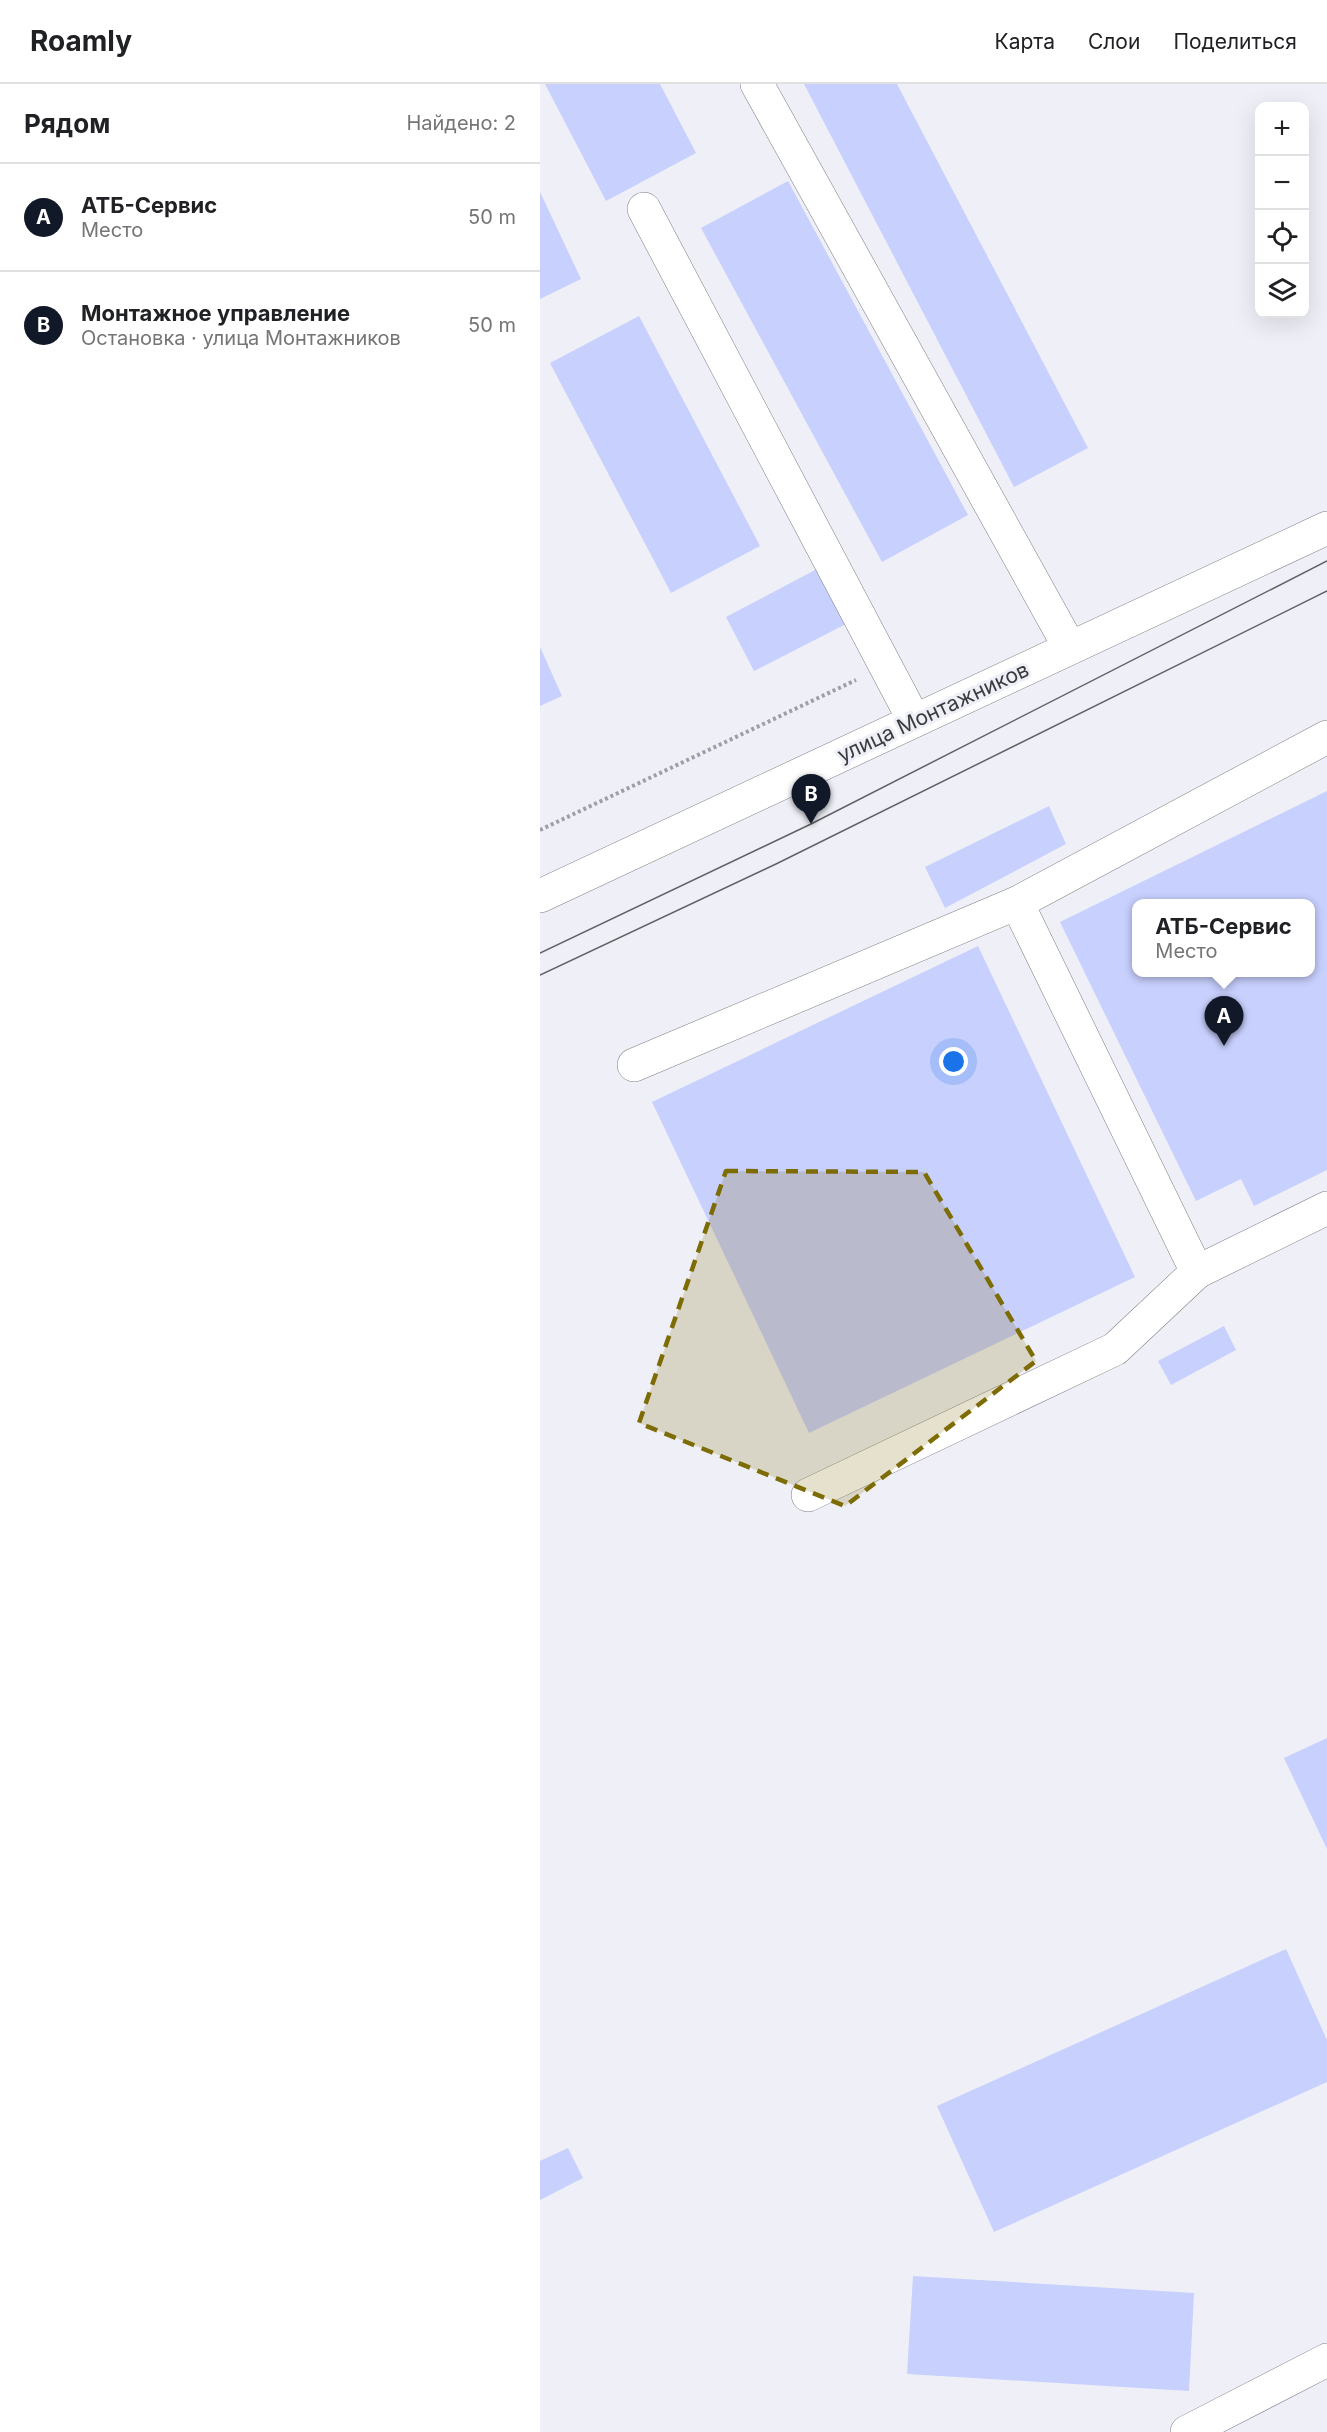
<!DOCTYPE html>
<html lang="ru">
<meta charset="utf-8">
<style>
:root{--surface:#fff;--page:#f6f6f6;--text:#202124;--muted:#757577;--line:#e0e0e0;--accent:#111827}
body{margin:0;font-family:Inter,sans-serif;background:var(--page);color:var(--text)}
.controls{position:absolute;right:18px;top:18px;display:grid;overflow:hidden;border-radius:12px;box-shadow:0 6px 24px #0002}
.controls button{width:54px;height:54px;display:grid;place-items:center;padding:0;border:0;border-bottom:2px solid var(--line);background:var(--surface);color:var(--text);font:30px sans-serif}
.you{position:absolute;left:414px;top:978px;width:21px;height:21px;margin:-15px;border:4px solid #fff;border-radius:50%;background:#1a73e8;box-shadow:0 0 0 9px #1a73e833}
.badge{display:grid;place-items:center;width:39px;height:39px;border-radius:50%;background:var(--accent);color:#fff;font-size:20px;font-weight:700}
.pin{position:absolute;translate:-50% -50px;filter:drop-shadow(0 2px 3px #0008)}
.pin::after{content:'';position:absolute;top:32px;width:21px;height:18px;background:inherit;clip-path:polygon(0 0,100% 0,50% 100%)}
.popup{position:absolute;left:592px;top:815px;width:183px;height:78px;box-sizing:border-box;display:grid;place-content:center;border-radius:12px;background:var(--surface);filter:drop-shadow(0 2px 4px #0005);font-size:20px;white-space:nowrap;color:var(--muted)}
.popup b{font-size:22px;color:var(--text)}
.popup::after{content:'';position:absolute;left:50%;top:100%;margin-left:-12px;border:12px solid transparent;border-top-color:var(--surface)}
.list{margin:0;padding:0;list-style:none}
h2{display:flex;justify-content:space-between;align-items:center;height:78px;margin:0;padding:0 24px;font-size:26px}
h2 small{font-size:20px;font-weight:400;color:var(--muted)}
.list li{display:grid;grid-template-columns:39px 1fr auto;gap:18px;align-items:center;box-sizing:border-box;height:108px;padding:0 24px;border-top:2px solid var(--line)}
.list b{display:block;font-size:22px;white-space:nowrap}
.list p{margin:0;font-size:20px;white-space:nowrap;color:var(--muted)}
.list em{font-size:20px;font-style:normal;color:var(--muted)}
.icon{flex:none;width:33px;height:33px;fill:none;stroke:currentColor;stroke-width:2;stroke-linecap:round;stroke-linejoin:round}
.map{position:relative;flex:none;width:787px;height:2348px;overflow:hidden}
header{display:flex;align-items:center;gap:36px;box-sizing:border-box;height:84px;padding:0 30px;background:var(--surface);border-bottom:2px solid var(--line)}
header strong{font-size:28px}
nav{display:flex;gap:33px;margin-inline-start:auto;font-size:21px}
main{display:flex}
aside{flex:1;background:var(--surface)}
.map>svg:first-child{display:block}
.building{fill:#c8d0fe;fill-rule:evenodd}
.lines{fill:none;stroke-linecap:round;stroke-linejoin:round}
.minor-casing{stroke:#7e7f85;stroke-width:34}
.major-casing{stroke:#7e7f85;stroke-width:34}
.path{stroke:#9e9fa4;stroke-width:4;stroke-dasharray:3 3;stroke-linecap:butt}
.minor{stroke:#fff;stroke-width:33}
.major{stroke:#fff;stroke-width:33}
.tram{stroke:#606164;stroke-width:1.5}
.marked{fill:#7d6b03;fill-opacity:0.2;stroke:#7d6b03;stroke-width:4.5;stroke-dasharray:12 8;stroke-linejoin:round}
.labels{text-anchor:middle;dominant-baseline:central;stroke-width:6;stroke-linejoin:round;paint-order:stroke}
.street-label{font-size:21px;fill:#3a3b3d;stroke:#eff0f7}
</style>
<header>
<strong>Roamly</strong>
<nav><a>Карта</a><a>Слои</a><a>Поделиться</a></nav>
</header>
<main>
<aside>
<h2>Рядом<small>Найдено: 2</small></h2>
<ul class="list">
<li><span class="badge">A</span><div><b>АТБ-Сервис</b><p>Место</p></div><em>50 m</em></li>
<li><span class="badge">B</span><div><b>Монтажное управление</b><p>Остановка · улица Монтажников</p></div><em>50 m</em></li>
</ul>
</aside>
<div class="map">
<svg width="787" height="2348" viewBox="0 0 787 2348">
<rect width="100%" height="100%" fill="#eff0f7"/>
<g class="building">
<path d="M5,0H120L156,69L66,117Z"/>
<path d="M264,0H357L548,364L474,403Z"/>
<path d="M248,97L428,431L342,478L161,144Z"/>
<path d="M0,108L41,195L0,215Z"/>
<path d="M99,232L220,462L131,509L10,279Z"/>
<path d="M277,485L306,540L214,587L186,533Z"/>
<path d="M0,563L22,612L0,622Z"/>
<path d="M787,707V1086L714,1122L701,1095L656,1117L520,838ZM597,820H771V888H597Z"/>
<path d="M509,722L526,760L405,824L385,783Z"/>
<path d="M438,862L595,1193L269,1349L112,1018Z"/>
<path d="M684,1242L696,1266L631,1301L618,1277Z"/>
<path d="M787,1654V1765L744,1674Z"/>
<path d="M746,1865L787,1956V1998L454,2148L397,2022Z"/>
<path d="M28,2064L43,2094L0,2116V2077Z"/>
<path d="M373,2192L654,2209L649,2307L367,2290Z"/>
</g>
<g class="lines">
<defs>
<g id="minor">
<path d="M217,0L530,564"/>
<path d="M104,125L374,636"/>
<path d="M787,653L477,819L657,1188L787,1124"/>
<path d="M94,981L477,819"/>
<path d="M268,1411L575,1265L657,1188"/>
<path d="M647,2348L787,2276"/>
</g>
<path id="major" d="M0,812L787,444"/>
</defs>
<use href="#minor" class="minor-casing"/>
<use href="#major" class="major-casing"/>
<path class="path" d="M0,746L316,596"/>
<use href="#minor" class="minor"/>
<use href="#major" class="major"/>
<g class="tram">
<path d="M0,869L271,740L787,477"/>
<path d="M0,891L236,780L787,507"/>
</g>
</g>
<path class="marked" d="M186,1087L384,1088L496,1277L305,1422L99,1339Z"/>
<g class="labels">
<g class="street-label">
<text transform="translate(393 628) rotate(-25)">улица Монтажников</text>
</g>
</g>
</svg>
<div class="controls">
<button>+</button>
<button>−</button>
<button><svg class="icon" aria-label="locate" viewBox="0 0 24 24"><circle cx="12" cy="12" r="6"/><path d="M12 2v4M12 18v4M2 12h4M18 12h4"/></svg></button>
<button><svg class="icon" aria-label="layers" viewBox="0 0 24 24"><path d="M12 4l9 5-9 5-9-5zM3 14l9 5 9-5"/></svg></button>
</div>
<div class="you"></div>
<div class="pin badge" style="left:684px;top:962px">A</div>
<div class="popup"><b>АТБ-Сервис</b>Место</div>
<div class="pin badge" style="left:271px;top:740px">B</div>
</div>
</main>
